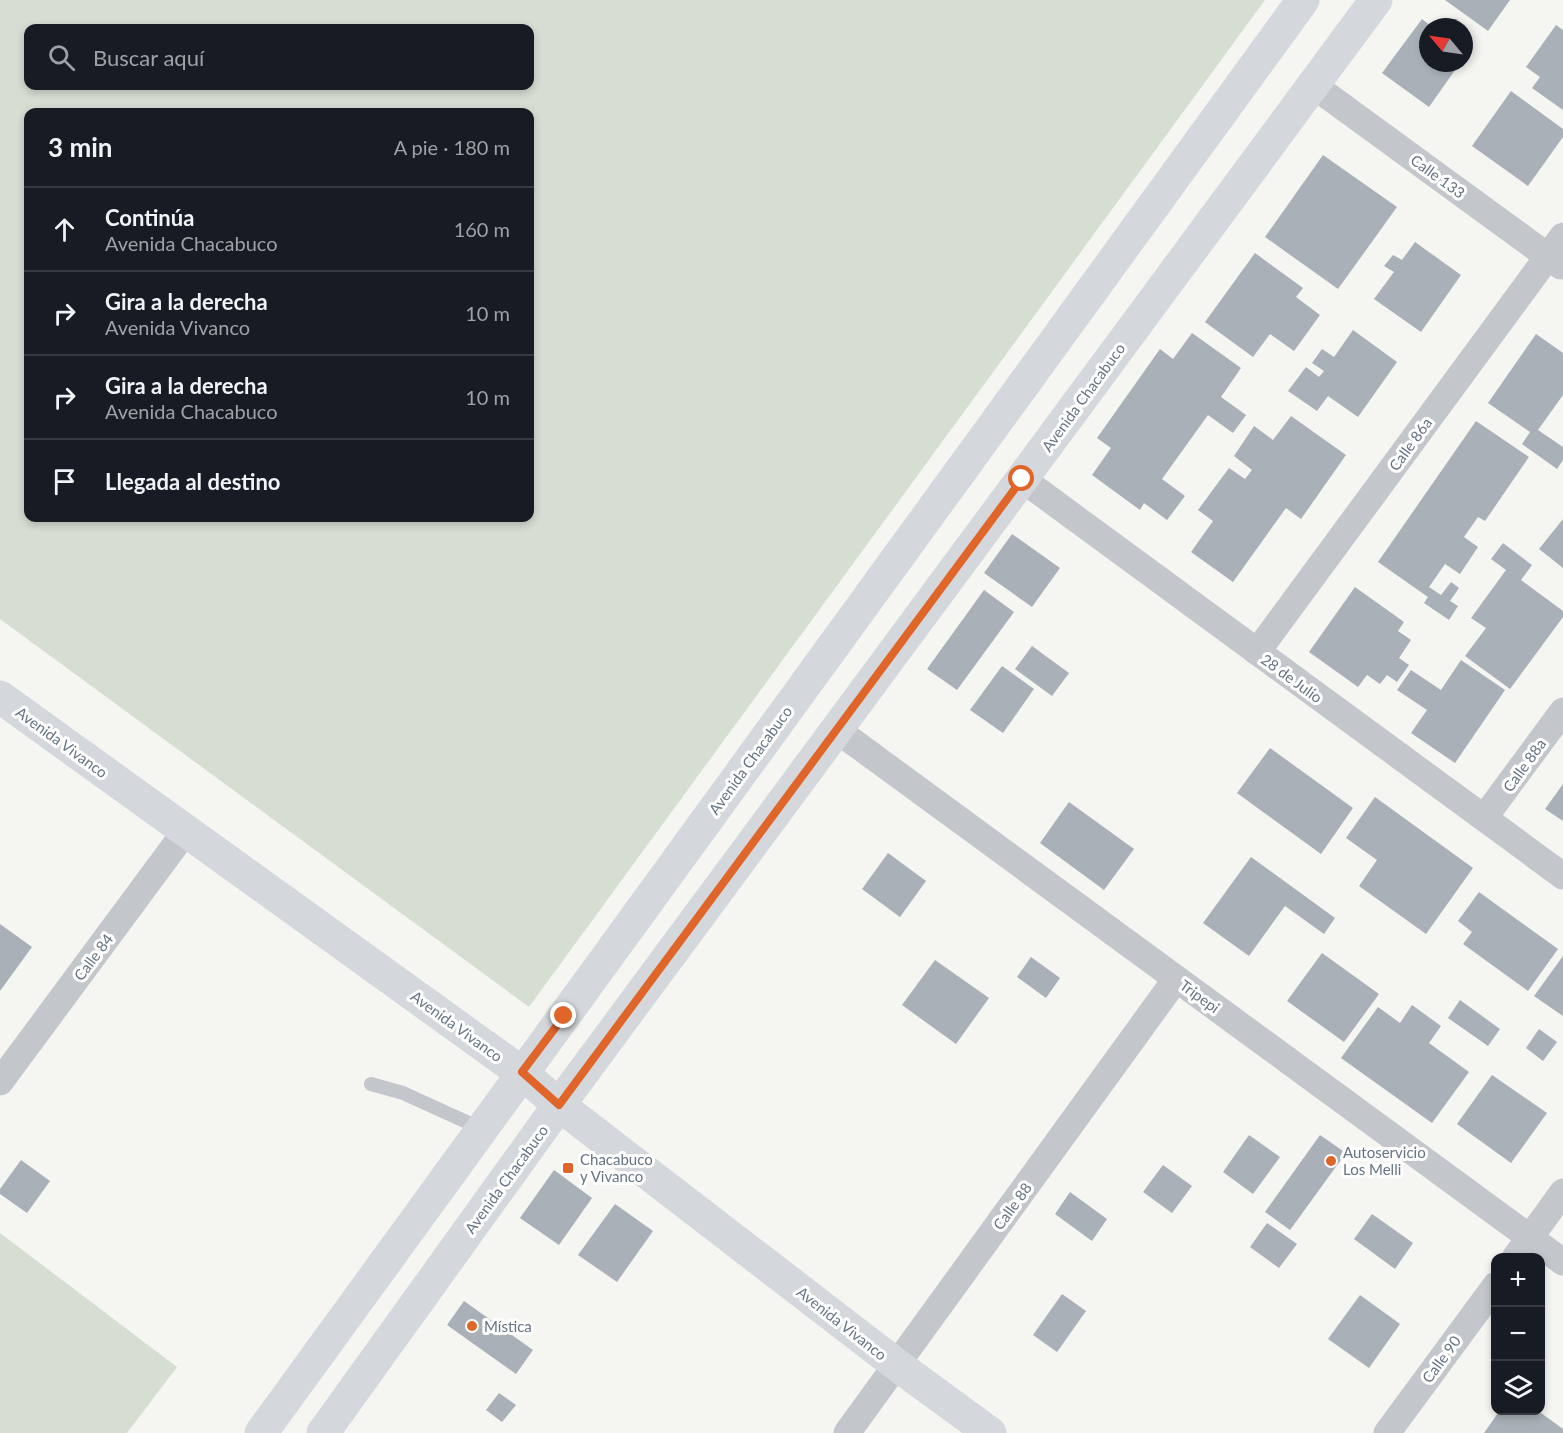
<!DOCTYPE html>
<html lang="es">
<meta charset="utf-8">
<style>
:root{--surface:#171b24;--page:#242831;--text:#f1f3f6;--muted:#9ea1a6;--line:#363941}
body{margin:0;font-family:Lato,sans-serif;background:var(--page);color:var(--text)}
.controls{position:absolute;right:18px;bottom:18px;display:grid;overflow:hidden;border-radius:12px;box-shadow:0 3px 9px #0003}
.controls button{width:54px;height:54px;display:grid;place-items:center;padding:0;border:0;border-bottom:2px solid var(--line);background:var(--surface);color:var(--text);font:30px sans-serif}
.compass{position:absolute;left:1419px;top:18px;width:54px;height:54px;border-radius:50%;background:var(--surface);box-shadow:0 3px 9px #0003;rotate:299deg}
.stop{position:absolute;width:18px;height:18px;margin:-14px;border:4px solid #df6529;border-radius:50%;background:#fff}
.stop.end{background:#df6529;border-color:#fff;box-shadow:0 2px 6px #0008}
.list{margin:0;padding:0;list-style:none}
h2{display:flex;justify-content:space-between;align-items:center;height:78px;margin:0;padding:0 24px;font-size:26px}
h2 small{font-size:20px;font-weight:400;color:var(--muted)}
.list li{display:grid;grid-template-columns:39px 1fr auto;gap:18px;align-items:center;box-sizing:border-box;height:84px;padding:0 24px;border-top:2px solid var(--line)}
.list b{display:block;font-size:22px;white-space:nowrap}
.list p{margin:0;font-size:20px;white-space:nowrap;color:var(--muted)}
.list em{font-size:20px;font-style:normal;color:var(--muted)}
.icon{flex:none;width:33px;height:33px;fill:none;stroke:currentColor;stroke-width:2;stroke-linecap:round;stroke-linejoin:round}
.map{position:relative;flex:none;width:1563px;height:1433px;overflow:hidden}
.search{position:absolute;background:var(--surface);box-shadow:0 3px 9px #0003;left:24px;top:24px;width:510px;height:66px;display:flex;align-items:center;gap:15px;box-sizing:border-box;padding:0 21px;border-radius:12px;color:var(--muted);font-size:22px}
.panel{position:absolute;background:var(--surface);box-shadow:0 3px 9px #0003;left:24px;top:108px;width:510px;height:414px;border-radius:12px}
.map>svg:first-child{display:block}
.green{fill:#d6ddd3;fill-rule:evenodd}
.building{fill:#a9b0b7}
.lines{fill:none;stroke-linecap:round;stroke-linejoin:round}
.lane{stroke:#c3c6ca;stroke-width:14}
.street{stroke:#c3c6ca;stroke-width:27}
.secondary{stroke:#d4d8dc;stroke-width:33}
.primary{stroke:#d4d8dc;stroke-width:33}
.route{stroke:#df6529;stroke-width:8}
.poi-dot{fill:#df6529;stroke:#fff;stroke-width:2}
.labels{text-anchor:middle;dominant-baseline:central;stroke-width:6;stroke-linejoin:round;paint-order:stroke}
.street-label{font-size:15px;fill:#657383;stroke:#fff}
.poi-label{font-size:15px;fill:#657383;stroke:#fff;text-anchor:start}
</style>
<div class="map">
<svg width="1563" height="1433" viewBox="0 0 1563 1433">
<rect width="100%" height="100%" fill="#f5f6f2"/>
<g class="green">
<path d="M0,0H1265L529,1007L0,619ZM28,28H530V86H28ZM28,112H530V518H28Z"/>
<path d="M0,1233L177,1367L127,1433H0Z"/>
</g>
<g class="building">
<path d="M1445,0H1510L1488,31Z"/>
<path d="M1422,19L1432,27H1428V63H1460L1429,107L1382,73Z"/>
<path d="M1556,25L1563,30V110L1532,88L1540,77L1526,67Z"/>
<path d="M1511,91L1563,129V137L1528,186L1472,146Z"/>
<path d="M1323,155L1397,207L1338,289L1265,237Z"/>
<path d="M1415,242L1461,275L1421,332L1374,299L1394,272L1384,266L1393,255L1402,260Z"/>
<path d="M1255,253L1303,288L1296,297L1320,315L1294,351L1270,334L1253,357L1205,322Z"/>
<path d="M1353,330L1397,362L1358,417L1328,396L1317,411L1288,391L1306,367L1319,377L1324,371L1312,363L1322,349L1334,357Z"/>
<path d="M1192,333L1241,368L1221,397L1246,415L1233,433L1208,415L1162,479L1185,496L1167,520L1144,503L1140,510L1092,475L1111,448L1097,438L1160,349L1173,359Z"/>
<path d="M1536,334L1563,353V395L1538,430L1563,447V460L1557,469L1522,444L1530,432L1488,403Z"/>
<path d="M1291,416L1346,455L1301,519L1286,508L1233,582L1191,552L1213,521L1198,510L1229,468L1245,479L1252,470L1234,456L1254,426L1273,440Z"/>
<path d="M1476,421L1529,457L1485,521L1478,517L1464,537L1478,547L1460,574L1445,564L1429,587L1441,595L1451,582L1459,588L1450,601L1458,606L1449,620L1424,603L1428,597L1378,562Z"/>
<path d="M1563,519V568L1539,549Z"/>
<path d="M1012,534L1060,568L1032,607L984,573Z"/>
<path d="M1503,543L1532,565L1521,580L1563,611V617L1510,689L1465,656L1486,628L1471,618L1506,570L1491,559Z"/>
<path d="M1355,587L1404,622L1398,631L1411,640L1399,658L1409,665L1397,682L1387,675L1380,684L1367,675L1358,687L1309,652Z"/>
<path d="M984,590L1014,612L957,690L927,669Z"/>
<path d="M1032,646L1069,673L1052,696L1015,669Z"/>
<path d="M1461,660L1505,690L1455,763L1411,733L1427,710L1397,690L1411,670L1441,690Z"/>
<path d="M1002,666L1034,689L1003,733L970,710Z"/>
<path d="M1270,748L1353,808L1321,854L1237,793Z"/>
<path d="M1563,784V821L1545,809Z"/>
<path d="M1375,797L1473,868L1426,934L1359,886L1377,860L1346,838Z"/>
<path d="M1069,802L1134,849L1104,890L1040,843Z"/>
<path d="M888,853L926,881L900,917L862,889Z"/>
<path d="M1251,857L1335,918L1324,934L1285,906L1249,956L1203,923Z"/>
<path d="M1479,892L1558,949L1528,991L1463,944L1472,932L1458,921Z"/>
<path d="M0,924L32,947L0,991Z"/>
<path d="M1322,953L1379,994L1344,1042L1287,1001Z"/>
<path d="M1563,956V1016L1534,996Z"/>
<path d="M1031,957L1060,978L1046,998L1017,977Z"/>
<path d="M935,960L989,998L956,1044L902,1005Z"/>
<path d="M1460,1000L1500,1029L1488,1046L1448,1018Z"/>
<path d="M1412,1005L1441,1026L1429,1043L1469,1072L1432,1123L1341,1058L1378,1007L1400,1023Z"/>
<path d="M1539,1029L1557,1042L1543,1061L1526,1048Z"/>
<path d="M1492,1075L1547,1113L1511,1163L1457,1124Z"/>
<path d="M1249,1135L1280,1157L1253,1194L1223,1172Z"/>
<path d="M1320,1135L1346,1153L1290,1230L1265,1212Z"/>
<path d="M21,1160L50,1181L27,1213L0,1194V1189Z"/>
<path d="M1163,1165L1192,1186L1172,1213L1143,1192Z"/>
<path d="M554,1170L592,1198L559,1245L520,1218Z"/>
<path d="M1070,1192L1107,1219L1092,1241L1055,1214Z"/>
<path d="M615,1204L653,1231L617,1282L578,1255Z"/>
<path d="M1372,1214L1413,1243L1395,1269L1354,1239Z"/>
<path d="M1267,1223L1297,1244L1279,1268L1250,1247Z"/>
<path d="M1062,1294L1086,1311L1057,1352L1033,1335Z"/>
<path d="M1360,1295L1400,1324L1369,1368L1328,1339Z"/>
<path d="M464,1301L533,1350L516,1374L447,1325Z"/>
<path d="M499,1393L516,1405L502,1422L486,1410Z"/>
<path d="M1500,1410H1537L1563,1429V1433H1484Z"/>
</g>
<g class="lines">
<path class="lane" d="M371,1084L403,1093L482,1129"/>
<g class="street">
<path d="M1313,85L1561,266"/>
<path d="M1022,479L1563,876"/>
<path d="M1257,652L1563,236"/>
<path d="M837,730L1563,1262"/>
<path d="M1484,818L1563,711"/>
<path d="M0,1082L185,832"/>
<path d="M1515,1258L1563,1192"/>
<path d="M847,1433L1176,979"/>
<path d="M1387,1433L1496,1285"/>
</g>
<path class="secondary" d="M0,697L522,1073L559,1105L897,1365L990,1433"/>
<g class="primary">
<path d="M261,1433L1303,0"/>
<path d="M323,1433L559,1105L1376,0"/>
</g>
</g>
<g class="lines">
<path class="route" d="M564,1016L522,1072L559,1105L1022,479"/>
</g>
<g class="poi-dot">
<circle cx="1331" cy="1161" r="6"/>
<rect x="562" y="1162" width="12" height="12" rx="3"/>
<circle cx="472" cy="1326" r="6"/>
</g>
<g class="labels">
<g class="street-label">
<text transform="translate(1438 176) rotate(36)">Calle 133</text>
<text transform="translate(1083 397) rotate(-54)">Avenida Chacabuco</text>
<text transform="translate(1410 444) rotate(-54)">Calle 86a</text>
<text transform="translate(1292 678) rotate(36)">28 de Julio</text>
<text transform="translate(62 742) rotate(36)">Avenida Vivanco</text>
<text transform="translate(750 760) rotate(-54)">Avenida Chacabuco</text>
<text transform="translate(1524 765) rotate(-54)">Calle 88a</text>
<text transform="translate(93 957) rotate(-53)">Calle 84</text>
<text transform="translate(1200 996) rotate(36)">Tripepi</text>
<text transform="translate(457 1026) rotate(36)">Avenida Vivanco</text>
<text transform="translate(506 1179) rotate(-54)">Avenida Chacabuco</text>
<text transform="translate(1012 1206) rotate(-54)">Calle 88</text>
<text transform="translate(842 1323) rotate(38)">Avenida Vivanco</text>
<text transform="translate(1441 1359) rotate(-54)">Calle 90</text>
</g>
<g class="poi-label">
<text x="1343" y="1152">Autoservicio<tspan x="1343" dy="17">Los Melli</tspan></text>
<text x="580" y="1159">Chacabuco<tspan x="580" dy="17">y Vivanco</tspan></text>
<text x="484" y="1326">Mística</text>
</g>
</g>
</svg>
<div class="controls">
<button>+</button>
<button>−</button>
<button><svg class="icon" aria-label="layers" viewBox="0 0 24 24"><path d="M12 4l9 5-9 5-9-5zM3 14l9 5 9-5"/></svg></button>
</div>
<svg class="compass" viewBox="-18 -18 36 36"><path d="M0-13l5 13h-10z" fill="#e53935"/><path d="M0 13l5-13h-10z" fill="#9ea1a6"/></svg>
<div class="stop" style="left:1022px;top:479px"></div>
<div class="stop end" style="left:564px;top:1016px"></div>
<div class="search"><svg class="icon" aria-label="search" viewBox="0 0 24 24"><circle cx="10" cy="10" r="6"/><path d="M15 15l6 6"/></svg>Buscar aquí</div>
<section class="panel">
<h2>3 min<small>A pie · 180 m</small></h2>
<ul class="list">
<li><svg class="icon" aria-label="ahead" viewBox="0 0 24 24"><path d="M12 20V5M6 11l6-6 6 6"/></svg><div><b>Continúa</b><p>Avenida Chacabuco</p></div><em>160 m</em></li>
<li><svg class="icon" aria-label="right" viewBox="0 0 24 24"><path d="M7 20v-9h11M14 6l5 5-5 5"/></svg><div><b>Gira a la derecha</b><p>Avenida Vivanco</p></div><em>10 m</em></li>
<li><svg class="icon" aria-label="right" viewBox="0 0 24 24"><path d="M7 20v-9h11M14 6l5 5-5 5"/></svg><div><b>Gira a la derecha</b><p>Avenida Chacabuco</p></div><em>10 m</em></li>
<li><svg class="icon" aria-label="arrive" viewBox="0 0 24 24"><path d="M6 21V4h12l-3 4 3 4H6"/></svg><div><b>Llegada al destino</b></div></li>
</ul>
</section>
</div>
